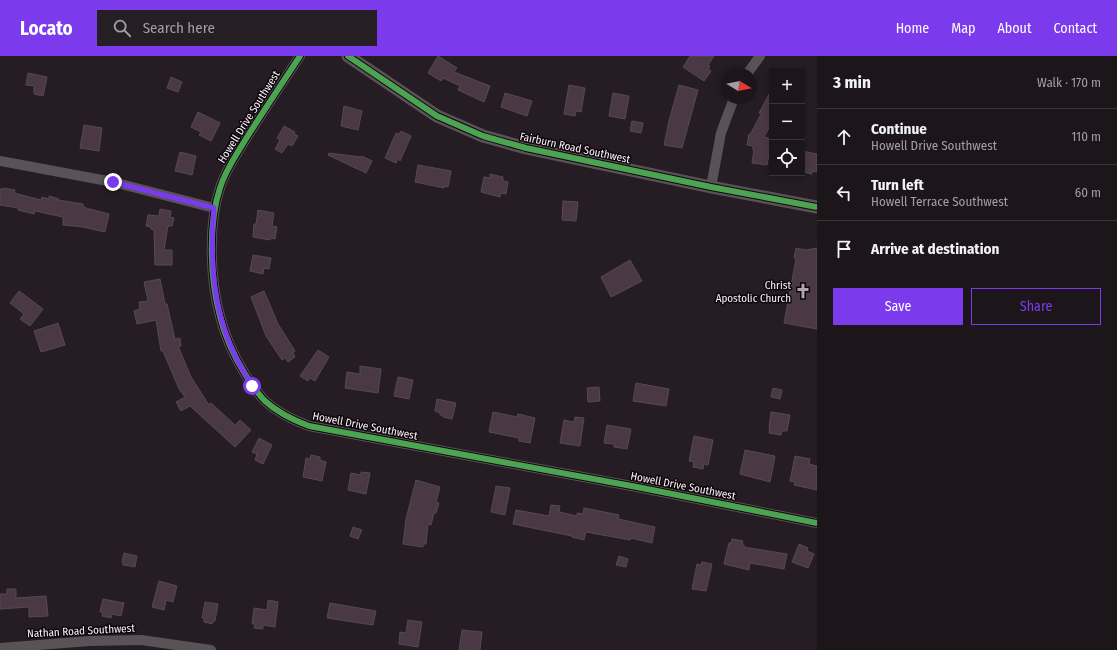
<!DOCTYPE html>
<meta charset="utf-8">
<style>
:root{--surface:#1c151a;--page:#251e23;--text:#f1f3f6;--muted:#a09fa2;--line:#3a3439;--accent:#7c3aed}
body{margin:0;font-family:"Fira Sans Condensed",sans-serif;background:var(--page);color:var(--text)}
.controls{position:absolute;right:12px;top:12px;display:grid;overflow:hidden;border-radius:0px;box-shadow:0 2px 6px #0003}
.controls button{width:36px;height:36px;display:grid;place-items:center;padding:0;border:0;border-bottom:1px solid var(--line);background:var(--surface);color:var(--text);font:20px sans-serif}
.compass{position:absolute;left:721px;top:12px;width:36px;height:36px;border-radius:50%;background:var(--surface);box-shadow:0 2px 6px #0003;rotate:100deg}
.stop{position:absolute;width:12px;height:12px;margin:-9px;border:3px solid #7c3aed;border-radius:50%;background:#fff}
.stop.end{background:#7c3aed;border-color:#fff;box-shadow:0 1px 4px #0008}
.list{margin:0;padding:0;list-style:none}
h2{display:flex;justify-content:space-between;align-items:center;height:52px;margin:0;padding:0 16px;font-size:17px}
h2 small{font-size:13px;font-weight:400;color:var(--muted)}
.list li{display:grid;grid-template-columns:26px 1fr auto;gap:12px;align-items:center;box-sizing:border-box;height:56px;padding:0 16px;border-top:1px solid var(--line)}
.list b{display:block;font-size:15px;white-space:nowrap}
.list p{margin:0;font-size:13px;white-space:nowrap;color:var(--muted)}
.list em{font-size:13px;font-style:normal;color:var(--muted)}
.actions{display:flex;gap:8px;padding:12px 16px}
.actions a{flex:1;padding:9px 0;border:1px solid var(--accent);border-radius:0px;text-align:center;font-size:14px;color:var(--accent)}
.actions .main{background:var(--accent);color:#fff}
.icon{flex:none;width:22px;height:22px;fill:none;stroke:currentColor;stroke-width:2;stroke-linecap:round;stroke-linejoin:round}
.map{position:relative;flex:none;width:817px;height:594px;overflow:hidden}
header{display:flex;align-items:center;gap:24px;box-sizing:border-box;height:56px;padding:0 20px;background:var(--accent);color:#fff}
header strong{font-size:19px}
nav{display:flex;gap:22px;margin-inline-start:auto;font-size:14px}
.search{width:280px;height:36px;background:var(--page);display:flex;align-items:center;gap:10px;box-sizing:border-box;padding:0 14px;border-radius:0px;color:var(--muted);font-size:15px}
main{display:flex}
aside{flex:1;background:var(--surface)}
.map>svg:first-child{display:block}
.building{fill:#4a3945;stroke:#534b50}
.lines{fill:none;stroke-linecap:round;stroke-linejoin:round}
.minor{stroke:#595257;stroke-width:10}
.tertiary{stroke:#595257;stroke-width:13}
.cycleway-casing{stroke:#0d070b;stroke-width:8}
.cycleway{stroke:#4ca352;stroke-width:6}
.route{stroke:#7c3aed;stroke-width:5}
.labels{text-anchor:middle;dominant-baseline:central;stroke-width:3;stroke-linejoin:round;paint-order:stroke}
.street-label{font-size:11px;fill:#fcf1f9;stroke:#0d070b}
.poi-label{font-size:11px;fill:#fcf1f9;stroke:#0d070b;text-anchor:end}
</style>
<header>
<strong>Locato</strong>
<div class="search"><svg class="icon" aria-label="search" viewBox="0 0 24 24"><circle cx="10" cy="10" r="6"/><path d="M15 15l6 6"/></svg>Search here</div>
<nav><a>Home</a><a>Map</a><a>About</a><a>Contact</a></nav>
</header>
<main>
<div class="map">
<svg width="817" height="594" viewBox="0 0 817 594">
<rect width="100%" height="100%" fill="#261c23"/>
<g class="building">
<path d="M438,0L457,12L454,16L490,30L484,46L458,34L460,30L443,22L441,25L428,17Z"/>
<path d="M690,0H714L708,9L710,10L708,13L711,15L704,25L683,11Z"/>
<path d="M28,17L47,21L43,40L34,38V30L26,29Z"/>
<path d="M171,21L182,26L178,36L167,32Z"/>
<path d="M569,29L585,32L581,56L576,55L575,60L564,58Z"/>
<path d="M679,29L698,34L682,92L664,89L669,65Z"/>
<path d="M772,33V66L764,81L772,83L767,109L752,107L754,94H753V90L747,89L749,78L750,79L761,58L759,57Z"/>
<path d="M505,37L532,45L527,60L501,51Z"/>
<path d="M613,37L629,40L625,63L609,60Z"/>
<path d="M344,50L362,55L358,74L341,70Z"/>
<path d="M198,56L220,67L211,85L199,79L201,76L191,71Z"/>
<path d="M632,65L643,67L641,77L630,75Z"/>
<path d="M84,69L102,72L99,95L80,92Z"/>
<path d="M284,70L295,76L294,78L298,80L292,90L288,88L282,97L275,93L280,84L277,82Z"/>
<path d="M401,75L411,80L400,105L398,103L396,107L385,102L396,77L399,78Z"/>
<path d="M802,95L817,98V116L812,115V118L802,116Z"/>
<path d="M180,96L196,100L192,119L175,115Z"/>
<path d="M329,97L361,101L362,100L372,105L366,117L328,99Z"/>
<path d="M418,109L451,115L448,131L445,130L444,132L415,126Z"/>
<path d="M490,118L503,121V125L508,126L506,138L501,137L500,141L481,136L484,121L490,122Z"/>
<path d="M4,132L15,134L14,137L41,144L42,141L49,143V140L59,143L58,144L83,148V150L86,152L109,158L105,176L83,171L63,169V161L35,155L34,158L18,154V152L0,149V133H3Z"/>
<path d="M563,145L578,146L576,165L562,164Z"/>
<path d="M160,153L171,155L170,161L174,162L172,170H168L164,194H172V209H155L154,174L151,173V171L146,170L148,159L159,160Z"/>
<path d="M258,154L274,157L272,170L277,171L275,183L271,182L270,184L253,181L254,168H256Z"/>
<path d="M796,192L806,194L817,192V273L784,267L796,203L794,202Z"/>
<path d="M253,199L271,202L269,213L264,212L263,218L250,215Z"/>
<path d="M630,204L642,225L611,241L601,221Z"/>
<path d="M160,223L165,248H167L175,283L180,282L181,290H178L191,321L209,349L211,347L235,369L240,364L251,374L235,391L190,350L181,355L176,346L185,341L179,333L163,295H161L156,264L137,268L134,255L140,253L139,246L148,245L144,226Z"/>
<path d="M19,235L43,253L30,270L20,263L24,258L10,247Z"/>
<path d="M264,235L278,268L295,295L293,297L295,301L288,306L285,302L282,304L266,280L251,241Z"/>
<path d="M58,267L65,289L41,296L34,275Z"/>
<path d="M318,294L329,301L315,325L310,322L308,325L300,320Z"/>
<path d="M360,310L381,313L378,337L345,332L347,316L360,318Z"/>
<path d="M398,321L413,324L409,343L394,340Z"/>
<path d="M636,327L669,333L666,350L633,345Z"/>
<path d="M599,331L600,345L588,346L587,332Z"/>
<path d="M773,332L782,334L780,343L771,341Z"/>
<path d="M437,343L456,347L452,363L443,361V359H440V357L435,355Z"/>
<path d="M493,356L517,361L518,358L535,362L530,387L519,385V382L489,376Z"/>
<path d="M771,356L790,359L787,375H782L781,379L769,377L770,371H769Z"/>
<path d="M575,361L584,362L580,390L560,387L564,364L574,366Z"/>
<path d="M607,369L631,373L627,393L614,391V388L604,387Z"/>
<path d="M694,380L713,384L708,409L704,408L703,413L693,411L694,406L689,405Z"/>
<path d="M259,382L272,389L263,408L255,404L257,398L252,396Z"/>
<path d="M745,394L775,400L770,426L740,418Z"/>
<path d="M311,399L320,401V404L326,406L322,425L303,421L306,402L310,403Z"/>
<path d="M795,400L810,403L809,408L817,410V434L794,429L795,426L790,425Z"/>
<path d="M361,416L370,417L366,438L348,434L351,417L361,419Z"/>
<path d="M416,424L440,431L436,446L439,447L436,457H434L431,469L428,468L426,488H423V491L403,488L406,463Z"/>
<path d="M496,430L510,432L505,459L491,456Z"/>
<path d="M551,449L560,450L559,456L577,460V457L583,458L584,452L619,459L618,463L655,471L652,487L631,482L630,484L586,476L584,484L572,481V480L513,468L516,454L549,460Z"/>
<path d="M353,471L362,474L358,483L350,480Z"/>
<path d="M732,483L743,485L742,489H744V491L787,498L784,513L750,507L749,514L724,508L729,487H731Z"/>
<path d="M799,488L808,492L807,495L814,498L808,512L792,506Z"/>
<path d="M124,497L137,500L135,511L123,509V506H122Z"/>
<path d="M619,500L628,503L626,511L616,509Z"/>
<path d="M702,506L712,508L706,535L692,533L697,508L701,509Z"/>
<path d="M159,525L177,530L173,546L166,544L164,554L152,551Z"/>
<path d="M7,533H16V542L46,540L48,560L29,561V551L0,553V538H7Z"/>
<path d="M103,543L124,547L121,560L112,558L111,562L102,560L103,557L100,556Z"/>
<path d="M268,544L278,546L275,571L263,569V573L254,572L255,568H252L254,552L267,554Z"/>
<path d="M205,546L218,548L215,565H213L212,568L204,566V562H202Z"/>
<path d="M330,547L376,555L373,569L327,562Z"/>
<path d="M408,564L422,566L418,591L399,588L400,576L406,577Z"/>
<path d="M462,574L482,576L480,594H459Z"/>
</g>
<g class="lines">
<g class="minor">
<path d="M300,0C281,29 262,57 244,86C235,101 225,115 220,132C208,168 210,223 220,260C225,281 234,300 245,318C251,327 257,337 265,345C278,357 293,364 309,370L637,431L817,467"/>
<path d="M747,18L760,0"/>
<path d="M0,105L113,126L214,152"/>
<path d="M711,131L721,77L734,42"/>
<path d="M0,592L90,585L141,584L211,594"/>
</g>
<path class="tertiary" d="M348,0L437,60L483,80L526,92L711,131L817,151"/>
<defs>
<g id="cycleway">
<path d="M300,0C281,29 262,57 244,86C235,101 225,115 220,132C208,168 210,223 220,260C225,281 234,300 245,318C251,327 257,337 265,345C278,357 293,364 309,370L637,431L817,467"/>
<path d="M348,0L437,60L483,80L526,92L711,131L817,151"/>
</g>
</defs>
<use href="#cycleway" class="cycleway-casing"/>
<use href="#cycleway" class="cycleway"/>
</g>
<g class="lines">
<path class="route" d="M113,126L214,152C210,196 212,242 228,283C234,300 243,315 252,330"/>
</g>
<defs>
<symbol id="church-bare" viewBox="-9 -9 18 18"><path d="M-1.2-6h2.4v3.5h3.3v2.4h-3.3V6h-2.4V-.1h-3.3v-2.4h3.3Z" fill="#b1a6ae" stroke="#0d070b" stroke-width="2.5" paint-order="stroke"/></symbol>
</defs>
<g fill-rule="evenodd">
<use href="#church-bare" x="792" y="224" width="22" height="22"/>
</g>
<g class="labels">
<g class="street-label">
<text transform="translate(249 61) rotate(-58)">Howell Drive Southwest</text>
<text transform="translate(575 92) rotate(12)">Fairburn Road Southwest</text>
<text transform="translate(365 370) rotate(11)">Howell Drive Southwest</text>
<text transform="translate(683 430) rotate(11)">Howell Drive Southwest</text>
<text transform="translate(81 575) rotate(-3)">Nathan Road Southwest</text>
</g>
<g class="poi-label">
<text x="791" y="229">Christ<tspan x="791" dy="13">Apostolic Church</tspan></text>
</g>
</g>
</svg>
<div class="controls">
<button>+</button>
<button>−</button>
<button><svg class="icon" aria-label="locate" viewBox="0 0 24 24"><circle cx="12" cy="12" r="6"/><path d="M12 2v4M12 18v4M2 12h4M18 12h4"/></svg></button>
</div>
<svg class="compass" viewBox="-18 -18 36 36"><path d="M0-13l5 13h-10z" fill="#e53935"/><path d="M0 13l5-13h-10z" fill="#a09fa2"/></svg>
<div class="stop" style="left:252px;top:330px"></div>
<div class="stop end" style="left:113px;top:126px"></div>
</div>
<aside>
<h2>3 min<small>Walk · 170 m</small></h2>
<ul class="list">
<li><svg class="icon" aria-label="ahead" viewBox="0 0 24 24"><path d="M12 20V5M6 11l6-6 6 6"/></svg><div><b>Continue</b><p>Howell Drive Southwest</p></div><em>110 m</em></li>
<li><svg class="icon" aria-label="left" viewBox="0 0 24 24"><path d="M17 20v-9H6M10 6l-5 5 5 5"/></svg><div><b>Turn left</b><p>Howell Terrace Southwest</p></div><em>60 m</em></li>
<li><svg class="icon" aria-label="arrive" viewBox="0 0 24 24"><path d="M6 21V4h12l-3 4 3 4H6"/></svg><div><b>Arrive at destination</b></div></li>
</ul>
<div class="actions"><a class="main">Save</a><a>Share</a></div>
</aside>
</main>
